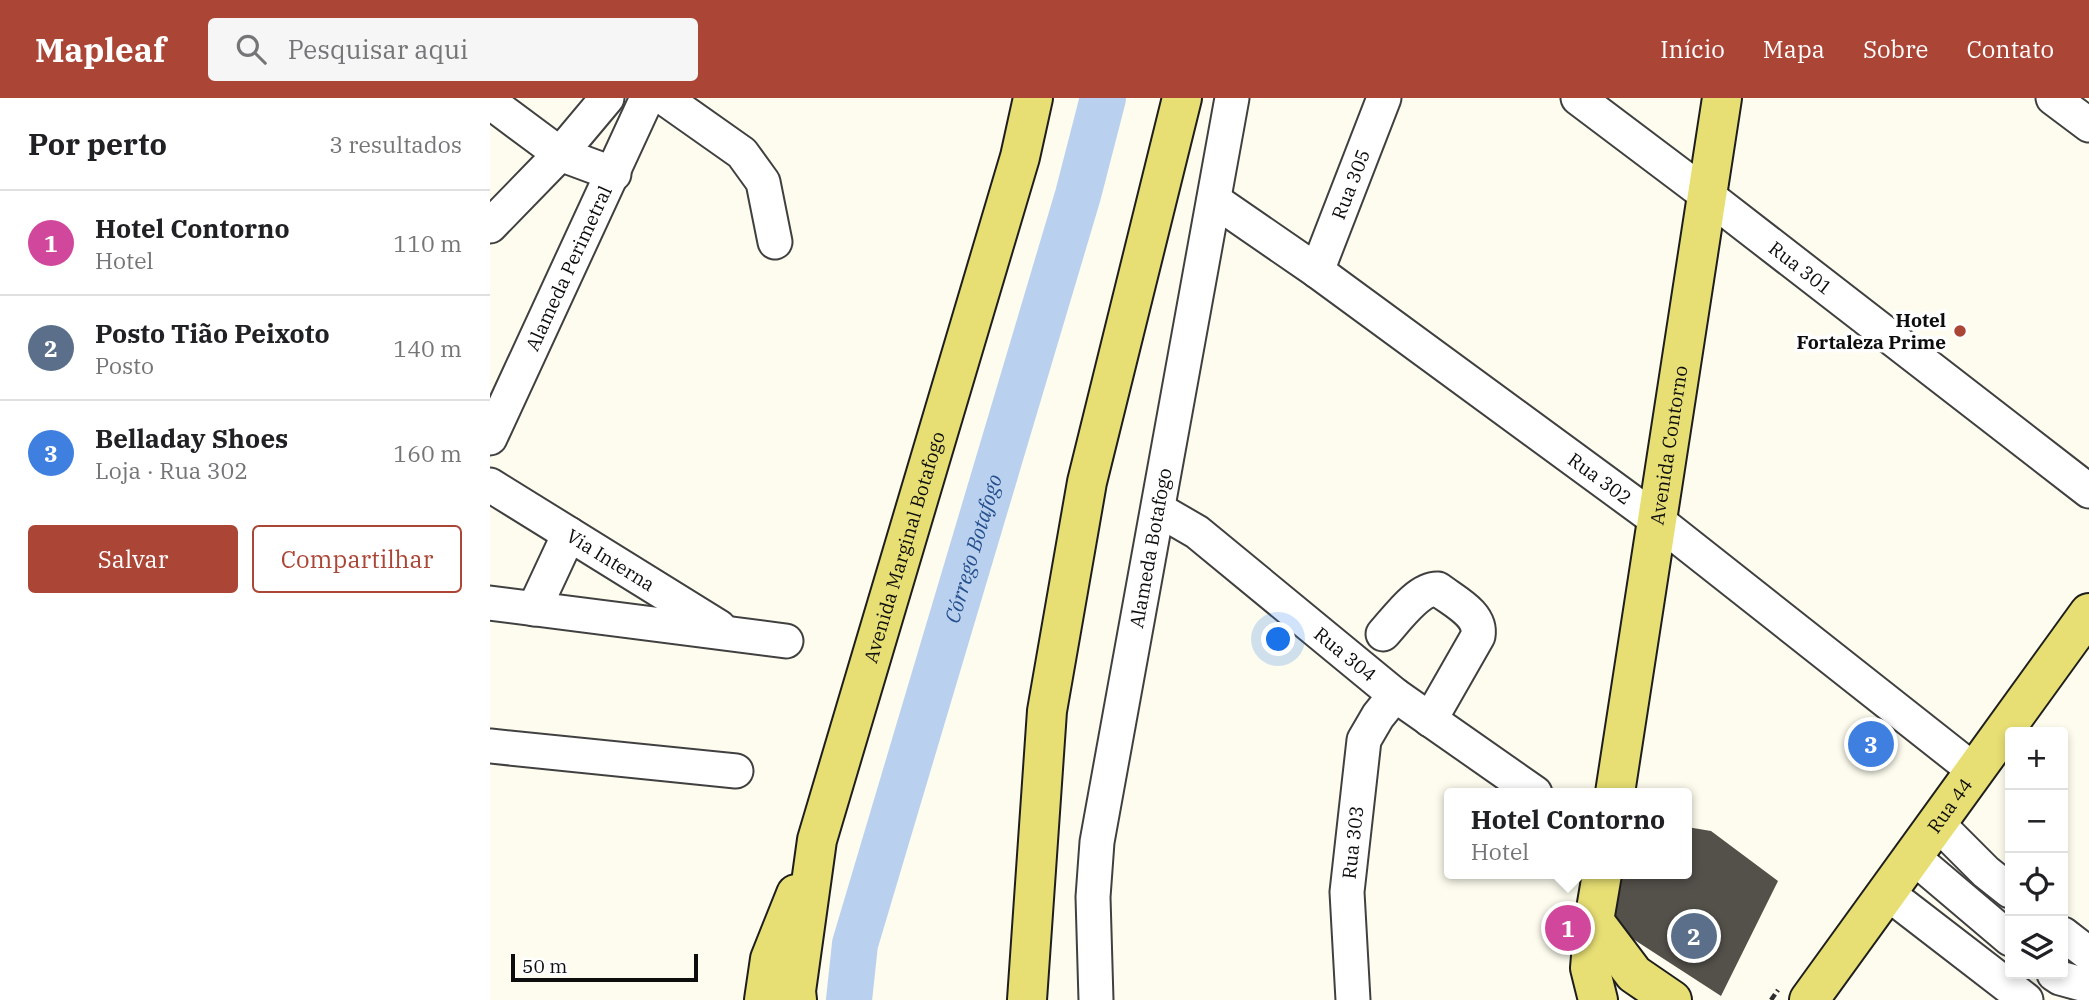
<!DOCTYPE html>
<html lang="pt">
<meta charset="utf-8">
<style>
:root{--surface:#fff;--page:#f6f6f6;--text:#202124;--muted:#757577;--line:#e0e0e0;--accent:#ab4536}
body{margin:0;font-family:"IBM Plex Serif",serif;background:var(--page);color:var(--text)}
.controls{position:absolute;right:21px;bottom:21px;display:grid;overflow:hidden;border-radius:7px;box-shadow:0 4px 10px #0003}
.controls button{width:63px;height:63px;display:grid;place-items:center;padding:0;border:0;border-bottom:2px solid var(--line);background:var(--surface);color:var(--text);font:35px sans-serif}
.scale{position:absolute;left:21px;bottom:18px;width:187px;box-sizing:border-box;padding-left:7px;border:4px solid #0d0d0d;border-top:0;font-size:19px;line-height:24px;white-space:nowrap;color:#0d0d0d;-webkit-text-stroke:5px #fff;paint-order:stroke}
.you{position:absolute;left:789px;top:542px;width:24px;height:24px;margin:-18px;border:5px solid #fff;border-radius:50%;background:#1a73e8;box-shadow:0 0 0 10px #1a73e833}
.badge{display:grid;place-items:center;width:46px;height:46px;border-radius:50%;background:var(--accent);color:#fff;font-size:23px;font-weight:700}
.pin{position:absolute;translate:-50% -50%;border:4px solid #fff;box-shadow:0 2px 7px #0006}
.popup{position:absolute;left:954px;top:690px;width:248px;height:91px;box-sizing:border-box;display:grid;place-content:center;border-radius:7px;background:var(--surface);filter:drop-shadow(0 2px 5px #0005);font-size:23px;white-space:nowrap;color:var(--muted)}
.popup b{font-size:26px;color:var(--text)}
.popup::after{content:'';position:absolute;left:50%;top:100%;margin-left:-14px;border:14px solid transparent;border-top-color:var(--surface)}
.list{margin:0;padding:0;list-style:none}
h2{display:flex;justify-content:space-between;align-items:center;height:91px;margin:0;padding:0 28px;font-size:30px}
h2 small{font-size:23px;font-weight:400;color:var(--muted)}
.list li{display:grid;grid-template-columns:46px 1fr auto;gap:21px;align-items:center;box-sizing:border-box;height:105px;padding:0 28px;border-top:2px solid var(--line)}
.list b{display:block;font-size:26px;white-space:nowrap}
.list p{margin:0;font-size:23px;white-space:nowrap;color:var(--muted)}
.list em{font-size:23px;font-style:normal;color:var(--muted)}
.actions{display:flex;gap:14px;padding:21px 28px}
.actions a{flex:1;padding:16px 0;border:2px solid var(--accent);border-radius:7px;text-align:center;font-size:24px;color:var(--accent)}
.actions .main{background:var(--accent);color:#fff}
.icon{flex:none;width:38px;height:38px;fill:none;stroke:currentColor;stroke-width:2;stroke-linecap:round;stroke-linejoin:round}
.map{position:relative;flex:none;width:1599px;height:902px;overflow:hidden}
header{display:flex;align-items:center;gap:42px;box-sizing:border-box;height:98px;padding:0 35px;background:var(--accent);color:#fff}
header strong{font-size:33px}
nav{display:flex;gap:38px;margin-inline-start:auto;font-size:24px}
.search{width:490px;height:63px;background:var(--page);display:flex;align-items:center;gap:18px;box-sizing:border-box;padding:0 24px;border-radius:7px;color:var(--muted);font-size:26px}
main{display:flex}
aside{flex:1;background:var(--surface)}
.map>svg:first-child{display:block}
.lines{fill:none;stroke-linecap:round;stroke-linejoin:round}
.river{stroke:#b9d1ee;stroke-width:46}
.building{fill:#54504a}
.minor-casing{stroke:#404040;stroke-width:37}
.major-casing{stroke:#1e1e1e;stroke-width:42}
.path{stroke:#2f2f2f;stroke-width:4.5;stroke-dasharray:7 3.5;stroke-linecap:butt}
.minor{stroke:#fff;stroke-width:33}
.major{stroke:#e7df74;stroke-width:38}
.poi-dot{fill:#ab4536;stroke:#fff;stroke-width:2.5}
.labels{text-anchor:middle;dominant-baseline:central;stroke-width:7;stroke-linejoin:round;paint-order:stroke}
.street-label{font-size:19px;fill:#0d0d0d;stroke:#fff}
.poi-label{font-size:19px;font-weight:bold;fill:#0d0d0d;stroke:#fff;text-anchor:end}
.water-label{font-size:21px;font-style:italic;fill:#264f8e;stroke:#fff}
</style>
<header>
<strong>Mapleaf</strong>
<div class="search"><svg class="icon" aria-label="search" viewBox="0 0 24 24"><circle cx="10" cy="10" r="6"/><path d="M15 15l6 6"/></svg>Pesquisar aqui</div>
<nav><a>Início</a><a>Mapa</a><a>Sobre</a><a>Contato</a></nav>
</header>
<main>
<aside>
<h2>Por perto<small>3 resultados</small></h2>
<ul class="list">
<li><span class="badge" style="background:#d1479c">1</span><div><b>Hotel Contorno</b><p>Hotel</p></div><em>110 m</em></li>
<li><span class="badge" style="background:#5c6f8a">2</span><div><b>Posto Tião Peixoto</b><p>Posto</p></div><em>140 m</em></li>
<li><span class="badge" style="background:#3f7fe0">3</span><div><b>Belladay Shoes</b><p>Loja · Rua 302</p></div><em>160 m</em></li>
</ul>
<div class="actions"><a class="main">Salvar</a><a>Compartilhar</a></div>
</aside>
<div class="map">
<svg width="1599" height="902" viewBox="0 0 1599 902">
<rect width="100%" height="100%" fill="#fdfcee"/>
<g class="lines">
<path class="river" id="s1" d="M359,902L365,846L588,97L613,0"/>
</g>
<path class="building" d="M1197,729L1221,733L1288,783L1231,898L1123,828L1132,776H1197Z"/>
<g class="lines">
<defs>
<g id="minor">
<path d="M174,0L252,55L273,84L285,144"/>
<path id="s2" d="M1088,0L1218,98L1599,393"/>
<path d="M1563,0L1599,27"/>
<path d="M0,4L70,56L124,76"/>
<path id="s3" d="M724,102L827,173L1168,423L1486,674"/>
<path d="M0,128L70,56L117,0"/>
<path id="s4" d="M827,173L894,0"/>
<path id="s5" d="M0,340L157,0"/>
<path id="s6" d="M0,387L229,529"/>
<path id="s7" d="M669,412L707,434L905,597L1045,695"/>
<path d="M0,505L296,543"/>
<path d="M44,511L79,436"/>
<path d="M893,536C906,522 928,490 948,491C963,503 992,516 988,538L940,622"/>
<path d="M0,648L246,673"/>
<path d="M1447,725L1496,774L1520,793"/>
<path d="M1422,758L1520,841"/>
<path d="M1396,794L1536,902"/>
<path d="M1573,836L1599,856"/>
<path d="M1564,876L1570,880L1599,888"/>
<path id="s8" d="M606,902L603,799L607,744L742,0"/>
<path id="s9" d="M863,902L857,794L874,642L888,618L905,597"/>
</g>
<g id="major">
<path id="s10" d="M1125,695L1232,0"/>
<path d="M1104,823L1144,876L1182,902"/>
<path d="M274,902L280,861L306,796"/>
<path id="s11" d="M307,902L306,893L327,742L530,59L543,0"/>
<path d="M537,902L557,613L597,384L692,0"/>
<path d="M1108,902L1100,870L1104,823L1112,776"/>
<path id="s12" d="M1319,902L1599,515"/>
</g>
</defs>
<use href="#minor" class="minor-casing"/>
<use href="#major" class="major-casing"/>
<path class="path" d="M1281,902L1288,892"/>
<use href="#minor" class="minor"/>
<use href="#major" class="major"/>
</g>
<circle class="poi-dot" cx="1470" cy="233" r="7"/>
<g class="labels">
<g class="street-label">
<text stroke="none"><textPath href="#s4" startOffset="93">Rua 305</textPath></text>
<text stroke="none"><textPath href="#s5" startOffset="187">Alameda Perimetral</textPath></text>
<text stroke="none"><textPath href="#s2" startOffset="280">Rua 301</textPath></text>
<text stroke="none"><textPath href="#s10" startOffset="352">Avenida Contorno</textPath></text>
<text stroke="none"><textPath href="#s3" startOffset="476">Rua 302</textPath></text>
<text stroke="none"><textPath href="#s11" startOffset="467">Avenida Marginal Botafogo</textPath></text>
<text stroke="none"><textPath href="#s8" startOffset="457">Alameda Botafogo</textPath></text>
<text stroke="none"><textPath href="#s6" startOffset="142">Via Interna</textPath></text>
<text stroke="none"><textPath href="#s7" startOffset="236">Rua 304</textPath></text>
<text stroke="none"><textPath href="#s12" startOffset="240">Rua 44</textPath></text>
<text stroke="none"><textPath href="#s9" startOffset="158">Rua 303</textPath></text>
</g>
<g class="poi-label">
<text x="1456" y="222">Hotel<tspan x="1456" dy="22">Fortaleza Prime</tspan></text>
</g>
<g class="water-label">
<text stroke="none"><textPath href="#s1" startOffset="469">Córrego Botafogo</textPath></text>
</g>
</g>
</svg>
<div class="controls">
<button>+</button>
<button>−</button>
<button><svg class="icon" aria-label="locate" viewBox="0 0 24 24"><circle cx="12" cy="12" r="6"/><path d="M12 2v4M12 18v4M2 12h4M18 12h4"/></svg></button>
<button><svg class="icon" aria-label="layers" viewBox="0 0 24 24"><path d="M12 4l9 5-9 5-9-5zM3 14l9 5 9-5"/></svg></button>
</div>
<div class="scale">50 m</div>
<div class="you"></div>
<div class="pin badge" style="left:1078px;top:830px;background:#d1479c">1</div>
<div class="popup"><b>Hotel Contorno</b>Hotel</div>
<div class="pin badge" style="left:1204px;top:838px;background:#5c6f8a">2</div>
<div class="pin badge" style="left:1381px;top:646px;background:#3f7fe0">3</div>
</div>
</main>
